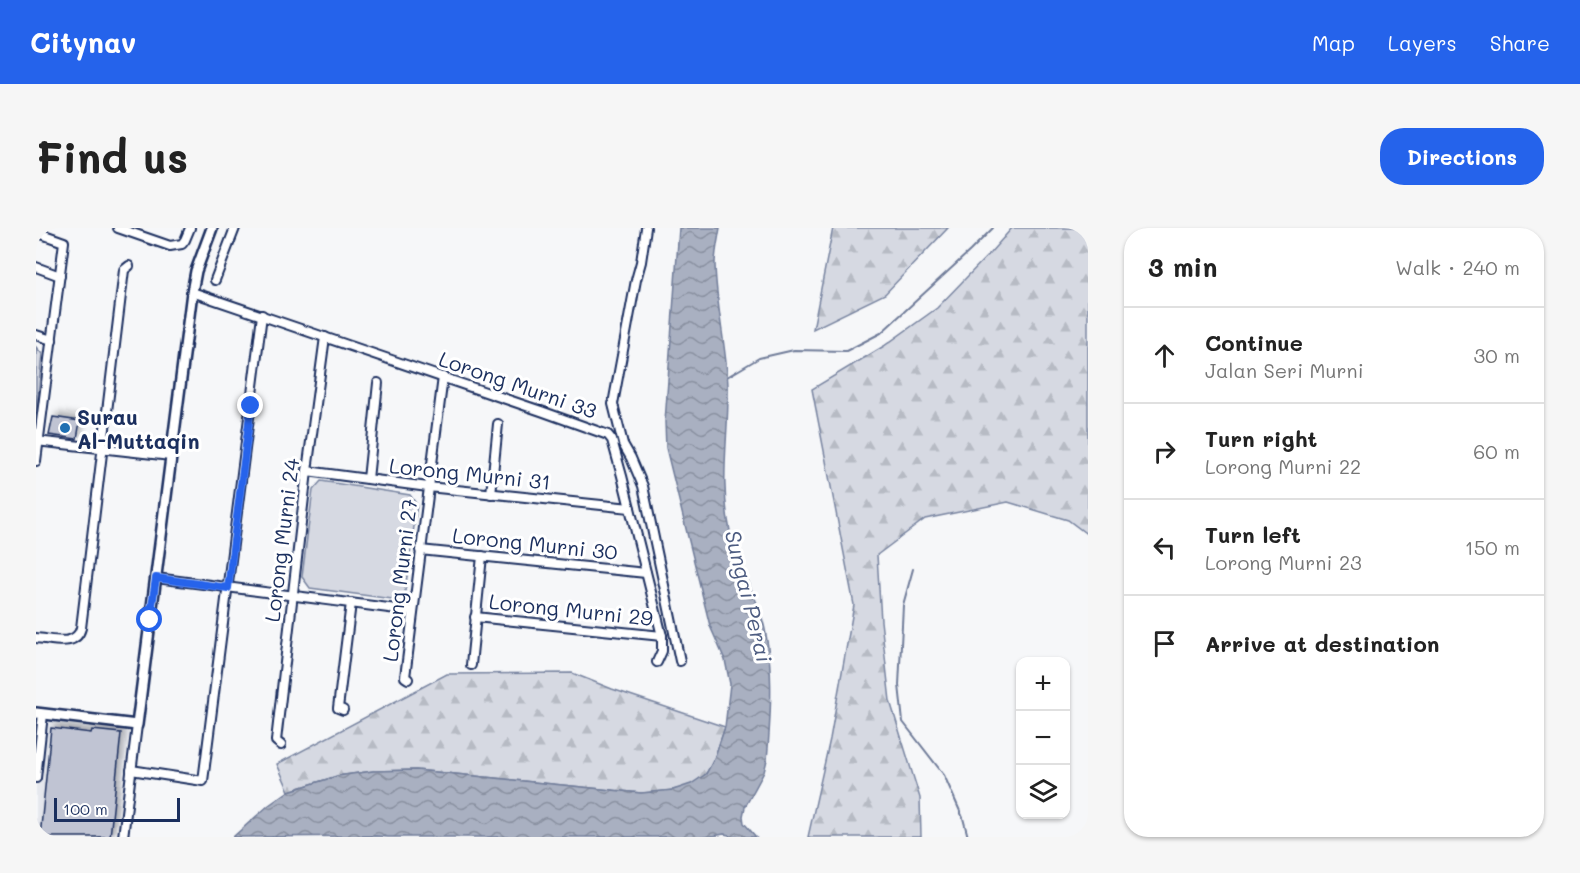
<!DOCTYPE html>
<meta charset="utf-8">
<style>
:root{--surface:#fff;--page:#f6f6f6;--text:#222;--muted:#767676;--line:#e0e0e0;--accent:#2563eb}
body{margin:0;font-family:Mali,sans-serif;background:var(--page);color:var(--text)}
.controls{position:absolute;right:18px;bottom:18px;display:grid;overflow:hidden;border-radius:12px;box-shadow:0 2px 4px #0004}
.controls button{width:54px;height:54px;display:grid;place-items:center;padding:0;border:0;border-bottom:2px solid var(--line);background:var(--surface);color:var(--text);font:30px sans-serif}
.scale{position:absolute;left:18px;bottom:15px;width:126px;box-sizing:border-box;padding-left:6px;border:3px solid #1b2f5e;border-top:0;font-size:16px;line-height:21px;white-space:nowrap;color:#1b2f5e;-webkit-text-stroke:4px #fff;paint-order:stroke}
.stop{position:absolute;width:18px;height:18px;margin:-14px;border:4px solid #2563eb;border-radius:50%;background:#fff}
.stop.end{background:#2563eb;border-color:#fff;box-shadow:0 2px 6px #0008}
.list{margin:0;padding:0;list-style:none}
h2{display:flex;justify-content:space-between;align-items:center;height:78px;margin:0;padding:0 24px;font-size:26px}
h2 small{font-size:20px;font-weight:400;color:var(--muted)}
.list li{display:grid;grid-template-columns:39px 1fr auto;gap:18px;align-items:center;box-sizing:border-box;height:96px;padding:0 24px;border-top:2px solid var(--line)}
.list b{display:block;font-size:22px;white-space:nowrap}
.list p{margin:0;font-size:20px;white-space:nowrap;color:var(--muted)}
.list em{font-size:20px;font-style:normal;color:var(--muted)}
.icon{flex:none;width:33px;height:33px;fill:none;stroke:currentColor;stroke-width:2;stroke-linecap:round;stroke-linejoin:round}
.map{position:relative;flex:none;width:1052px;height:609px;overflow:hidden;border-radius:24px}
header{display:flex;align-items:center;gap:36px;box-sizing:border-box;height:84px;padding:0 30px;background:var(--accent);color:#fff}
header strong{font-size:28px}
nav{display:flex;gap:33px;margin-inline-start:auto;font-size:21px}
.intro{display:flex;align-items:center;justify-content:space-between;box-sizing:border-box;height:144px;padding:0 36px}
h1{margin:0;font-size:42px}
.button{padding:15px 27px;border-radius:24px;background:var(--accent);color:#fff;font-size:21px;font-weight:700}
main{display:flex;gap:36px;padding:0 36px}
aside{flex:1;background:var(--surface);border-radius:24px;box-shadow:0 2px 4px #0004}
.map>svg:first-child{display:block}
.built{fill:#e6e8ee}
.forest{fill:url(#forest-firs);stroke:#7884a0;stroke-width:1.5}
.park{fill:#d6d9e2;stroke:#7884a0;stroke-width:1.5}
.water{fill:url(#water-waves);stroke:#707c99;stroke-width:1.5}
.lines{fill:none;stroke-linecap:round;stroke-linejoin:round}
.stream{stroke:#707c99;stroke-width:2}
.building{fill:#c0c4d3;stroke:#1b2f5e;stroke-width:1.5;filter:url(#shadow)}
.minor-casing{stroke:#1b2f5e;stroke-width:12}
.tertiary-casing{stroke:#1b2f5e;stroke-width:14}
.minor{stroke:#fff;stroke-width:8}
.tertiary{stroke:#fff;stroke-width:9}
.route{stroke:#2563eb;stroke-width:8}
.poi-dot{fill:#1f6fb2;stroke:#fff;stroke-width:2}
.labels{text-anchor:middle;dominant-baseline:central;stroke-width:6;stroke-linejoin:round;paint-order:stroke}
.street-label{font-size:21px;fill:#1b2f5e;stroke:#fff}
.poi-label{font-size:21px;font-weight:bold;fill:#1b2f5e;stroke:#fff;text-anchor:start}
.water-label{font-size:22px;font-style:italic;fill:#4d5c81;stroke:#fff}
</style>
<header>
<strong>Citynav</strong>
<nav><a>Map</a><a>Layers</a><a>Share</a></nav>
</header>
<div class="intro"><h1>Find us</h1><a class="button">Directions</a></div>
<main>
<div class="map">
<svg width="1052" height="609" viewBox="0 0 1052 609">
<defs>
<pattern id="forest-firs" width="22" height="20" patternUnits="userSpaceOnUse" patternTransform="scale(1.5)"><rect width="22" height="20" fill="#d6d9e2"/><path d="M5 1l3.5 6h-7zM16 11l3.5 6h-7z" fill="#b7bbc4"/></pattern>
<pattern id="water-waves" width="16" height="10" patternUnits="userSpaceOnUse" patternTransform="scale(1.5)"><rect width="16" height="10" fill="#a9b0c1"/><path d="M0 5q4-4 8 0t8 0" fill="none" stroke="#8990a0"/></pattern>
<filter id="shadow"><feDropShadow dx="4" dy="-4" stdDeviation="3" flood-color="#0004"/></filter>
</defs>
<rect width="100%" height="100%" fill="#f6f7f9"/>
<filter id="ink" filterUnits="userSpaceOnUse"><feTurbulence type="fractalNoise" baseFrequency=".0167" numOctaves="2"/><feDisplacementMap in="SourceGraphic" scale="12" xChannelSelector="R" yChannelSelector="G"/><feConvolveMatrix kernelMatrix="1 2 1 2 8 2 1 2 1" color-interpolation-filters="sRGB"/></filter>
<g filter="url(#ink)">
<path class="built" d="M0,492L93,503L79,609H0Z"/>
<g class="forest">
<path d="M797,0H912L849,66L777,101Z"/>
<path d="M976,0H1052V307L1032,292L972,274L889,291L841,327L845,393L854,473L884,570L885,609H772L794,511L818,377L776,161L848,118L901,80L954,25Z"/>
<path d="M536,445L576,461L689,499C684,514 680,530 671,544C658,564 626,563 605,565L380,542L337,543L301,548L253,563L241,536L411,446Z"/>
</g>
<g class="park">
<path d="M0,119L6,126L0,187Z"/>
<path d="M285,253L374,267L381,277L368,370L364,372L274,360L266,349L277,262Z"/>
</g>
<path class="water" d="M643,0H684C682,12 679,24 679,36C680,77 690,117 692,158C693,208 683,251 694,303C700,331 714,356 724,383C739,428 735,486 731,532L728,544L709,579L707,588L708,595L720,609H694L693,607L688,606L671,609H352L340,608L197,609L233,577L253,563L301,548L337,543L380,542L605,565L637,562L655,556L670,546L678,531L689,499L694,456L689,432L674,398L630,220L629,194Z"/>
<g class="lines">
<g class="stream">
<path d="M691,149L723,130L758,122L810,123L845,105L934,23L957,0"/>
<path d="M877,341L867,377L863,457L867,494L908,547L927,590L932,609"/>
</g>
</g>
<g class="building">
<path d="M17,189L44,193L41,211L13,207Z"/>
<path d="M15,500L55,505L56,502L85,505L74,609H4Z"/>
</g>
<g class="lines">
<defs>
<g id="minor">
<path d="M82,0L134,18L146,16L149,12L154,0"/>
<path d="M610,0L605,34L600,52L577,176L587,216L595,230L607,258L644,433"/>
<path d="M0,4L28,14L0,233"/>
<path d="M0,39L24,48"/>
<path d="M179,52L199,0"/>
<path d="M156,64L505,183L572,207L576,212L586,248L626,408V423L621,434"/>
<path d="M0,107L16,112"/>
<path d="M0,213L135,228"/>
<path d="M271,243L392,259L594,280"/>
<path d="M332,251L342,155"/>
<path d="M455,266L462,196"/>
<path d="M384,322L610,345"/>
<path d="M120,350L376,383"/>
<path d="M439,389L626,408"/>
<path d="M0,410C16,411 40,420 45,400L88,42L93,38"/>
<path d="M435,437L446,328"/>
<path d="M372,451L369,449L407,149"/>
<path d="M307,482L302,480L315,375"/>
<path d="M245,517L240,513L271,243L289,109"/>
<path d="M95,542L167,553L226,87"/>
<path d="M0,550L7,486"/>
<path d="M87,609L101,497"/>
</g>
<path id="tertiary" d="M0,485L101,497L156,64L160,43L176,0"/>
</defs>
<use href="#minor" class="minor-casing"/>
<use href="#tertiary" class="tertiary-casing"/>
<use href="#minor" class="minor"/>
<use href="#tertiary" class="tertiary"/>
</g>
</g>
<g class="lines" filter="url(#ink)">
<path class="route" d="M114,392L120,350L192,360L215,178"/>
</g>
<circle class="poi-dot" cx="29" cy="200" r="6"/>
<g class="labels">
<g class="street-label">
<text transform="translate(482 156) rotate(19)">Lorong Murni 33</text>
<text transform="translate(434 245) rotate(6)">Lorong Murni 31</text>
<text transform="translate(245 312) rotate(-83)">Lorong Murni 24</text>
<text transform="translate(499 315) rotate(6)">Lorong Murni 30</text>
<text transform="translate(363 352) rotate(-83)">Lorong Murni 27</text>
<text transform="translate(535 381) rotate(6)">Lorong Murni 29</text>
</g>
<g class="poi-label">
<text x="41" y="188">Surau<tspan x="41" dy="24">Al-Muttaqin</tspan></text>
</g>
<g class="water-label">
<text transform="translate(713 368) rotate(76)">Sungai Perai</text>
</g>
</g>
</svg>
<div class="controls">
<button>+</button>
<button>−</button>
<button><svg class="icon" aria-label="layers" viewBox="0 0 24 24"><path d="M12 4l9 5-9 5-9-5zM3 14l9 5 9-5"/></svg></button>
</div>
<div class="scale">100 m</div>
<div class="stop" style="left:114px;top:392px"></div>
<div class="stop end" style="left:215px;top:178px"></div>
</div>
<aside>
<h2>3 min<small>Walk · 240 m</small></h2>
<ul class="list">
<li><svg class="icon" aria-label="ahead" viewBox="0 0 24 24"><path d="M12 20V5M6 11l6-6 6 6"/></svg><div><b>Continue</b><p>Jalan Seri Murni</p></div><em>30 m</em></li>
<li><svg class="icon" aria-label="right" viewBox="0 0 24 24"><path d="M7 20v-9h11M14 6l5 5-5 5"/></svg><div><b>Turn right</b><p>Lorong Murni 22</p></div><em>60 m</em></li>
<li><svg class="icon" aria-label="left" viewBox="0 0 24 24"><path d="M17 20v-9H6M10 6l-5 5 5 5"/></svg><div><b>Turn left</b><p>Lorong Murni 23</p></div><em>150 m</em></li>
<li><svg class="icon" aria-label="arrive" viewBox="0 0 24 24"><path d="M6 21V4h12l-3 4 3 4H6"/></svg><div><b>Arrive at destination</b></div></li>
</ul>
</aside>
</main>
